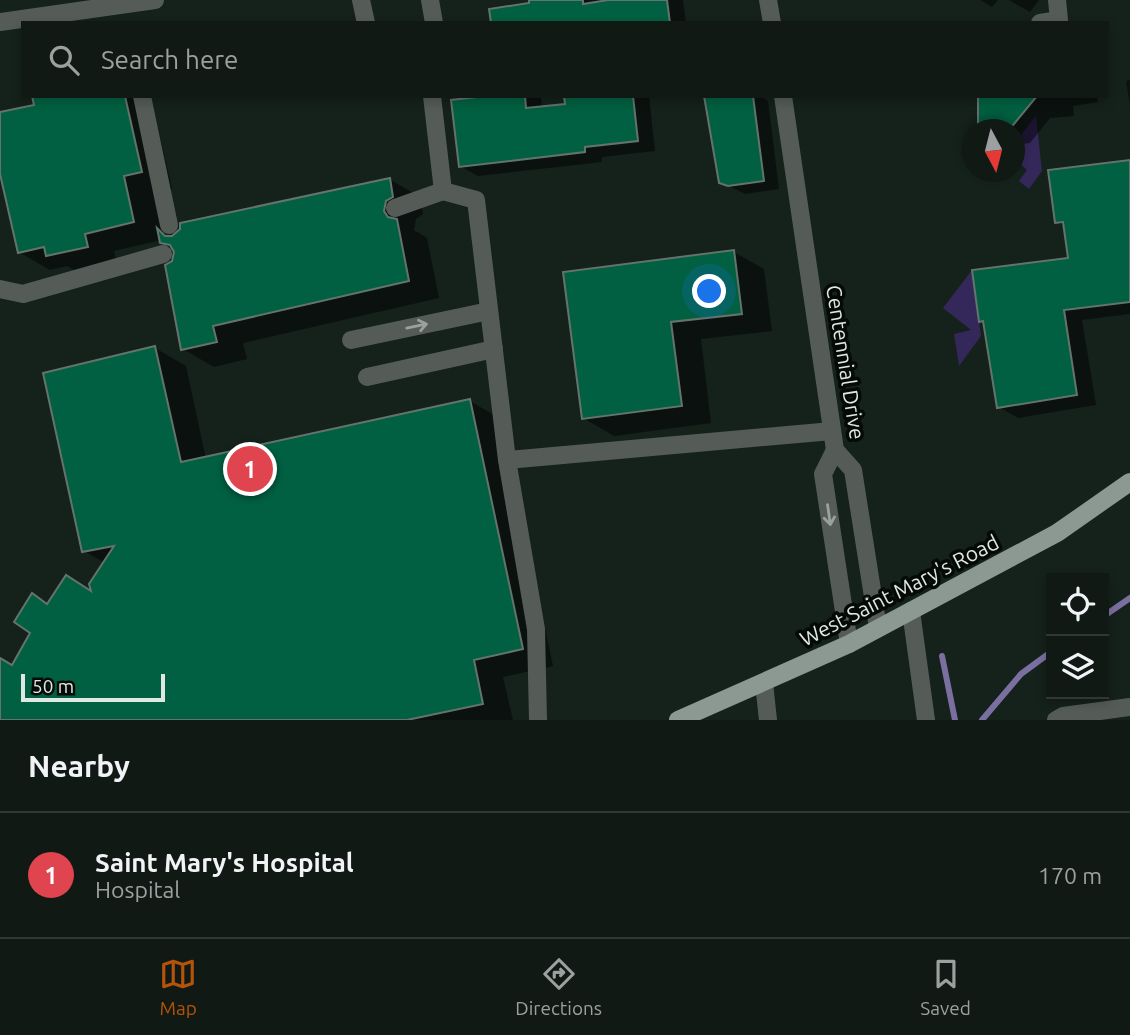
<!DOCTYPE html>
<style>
:root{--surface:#101914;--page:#1e2622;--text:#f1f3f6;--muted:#9ca0a0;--line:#303834;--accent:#b45309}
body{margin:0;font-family:Ubuntu,sans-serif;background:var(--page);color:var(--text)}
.controls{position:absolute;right:21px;bottom:21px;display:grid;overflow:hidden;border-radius:0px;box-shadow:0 4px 10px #0003}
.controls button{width:63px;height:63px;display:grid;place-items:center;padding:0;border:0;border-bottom:2px solid var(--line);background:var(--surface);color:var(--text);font:35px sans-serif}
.compass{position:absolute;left:962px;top:119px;width:63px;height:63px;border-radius:50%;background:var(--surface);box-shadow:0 4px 10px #0003;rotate:173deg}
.scale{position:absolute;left:21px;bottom:18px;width:144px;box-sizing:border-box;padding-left:7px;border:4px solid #dfe8e3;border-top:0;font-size:19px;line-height:24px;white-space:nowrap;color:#dfe8e3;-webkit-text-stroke:5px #050a07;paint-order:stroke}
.you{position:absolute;left:710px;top:292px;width:24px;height:24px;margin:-18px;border:5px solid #fff;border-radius:50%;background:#1a73e8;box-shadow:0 0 0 10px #1a73e833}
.badge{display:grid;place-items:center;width:46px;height:46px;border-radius:50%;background:var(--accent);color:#fff;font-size:23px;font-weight:700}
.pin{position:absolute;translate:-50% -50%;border:4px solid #fff;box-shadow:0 2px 7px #0006}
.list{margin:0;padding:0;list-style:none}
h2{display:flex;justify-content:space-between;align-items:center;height:91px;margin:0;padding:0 28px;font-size:30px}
h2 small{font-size:23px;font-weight:400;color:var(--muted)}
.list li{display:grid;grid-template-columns:46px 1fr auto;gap:21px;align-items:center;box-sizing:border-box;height:126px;padding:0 28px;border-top:2px solid var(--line)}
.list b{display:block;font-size:26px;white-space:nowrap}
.list p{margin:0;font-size:23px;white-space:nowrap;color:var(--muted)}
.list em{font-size:23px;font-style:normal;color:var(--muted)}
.icon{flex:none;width:38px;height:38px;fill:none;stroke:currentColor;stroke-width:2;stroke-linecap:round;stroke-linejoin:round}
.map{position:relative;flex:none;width:1130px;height:720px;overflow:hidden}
.search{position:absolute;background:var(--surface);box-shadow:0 4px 10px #0003;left:21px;right:21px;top:21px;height:77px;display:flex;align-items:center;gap:18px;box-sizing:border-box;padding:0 24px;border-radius:0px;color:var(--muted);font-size:26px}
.sheet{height:217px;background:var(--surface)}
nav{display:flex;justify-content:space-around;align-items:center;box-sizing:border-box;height:98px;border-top:2px solid var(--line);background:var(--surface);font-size:19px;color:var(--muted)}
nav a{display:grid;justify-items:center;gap:4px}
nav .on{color:var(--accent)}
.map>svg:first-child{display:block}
.green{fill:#342759}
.shadow{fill:#0007}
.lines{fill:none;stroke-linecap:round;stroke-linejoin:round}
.stream{stroke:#7a6fa0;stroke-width:6}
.building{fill:#006041;stroke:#64736b;stroke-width:2}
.minor{stroke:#555c58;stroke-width:18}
.major{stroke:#8c9992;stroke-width:18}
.oneway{stroke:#9aa29e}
.labels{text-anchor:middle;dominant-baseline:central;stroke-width:7;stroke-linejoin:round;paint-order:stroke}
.street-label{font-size:21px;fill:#dfe8e3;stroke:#050a07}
</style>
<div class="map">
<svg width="1130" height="720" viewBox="0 0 1130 720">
<rect width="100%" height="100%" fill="#15211b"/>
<g class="green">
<path d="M1036,116L1042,171L1029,189L1019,181L1027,170L1015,159V142Z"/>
<path d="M972,270L981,336L959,366L954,334L971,330L943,308Z"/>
</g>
<g class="shadow">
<path d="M530,0H683L686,23H492L531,5Z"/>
<path d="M980,0H998L992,7Z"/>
<path d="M1009,0H1039L1030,12Z"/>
<path d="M1130,80V105L1126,81Z"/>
<path d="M34,96L151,97L172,189L154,193L163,233L170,238L389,179L420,197L423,214L416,219L414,230L427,238L439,298L243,343L247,359L214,367L183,349L173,262L175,249L162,240L114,251L117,264L79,273L67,266L50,270L19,252L0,166V114L36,106Z"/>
<path d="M501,96H541L542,108L567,105L566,96H649L655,151L602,157V162L478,176L460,166Z"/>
<path d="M714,96H761L768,101L779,189L745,194L721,182Z"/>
<path d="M978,96H1097L1098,102L1073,106L1074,116L1050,118L1030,143L1014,145V130H980Z"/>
<path d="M1130,162V314L1082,320L1096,405L1018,418L999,407L985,323L981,321L1070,259L1066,227L1057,222Z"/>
<path d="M734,252L764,269L772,331L701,339L711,423L614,436L583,418Z"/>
<path d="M155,348L186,366L206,459L470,401L501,419L553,666L503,677L513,720H0V658L13,666L48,605L93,593L105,563L84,551Z"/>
</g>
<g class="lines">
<g class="stream">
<path d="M1104,616L1130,598"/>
<path d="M942,656L955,720"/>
<path d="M982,720L1021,674L1051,652"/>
</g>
</g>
<g class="building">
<path d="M529,0H583V4L608,0H667L670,23H491L489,9L529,3Z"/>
<path d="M32,96H125L142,172L124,176L134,222L85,234L88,247L46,256L44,247L18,253L0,174V112L34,105Z"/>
<path d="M486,96H525L526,108L565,104L564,96H633L638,141L585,147V152L459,167L451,100Z"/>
<path d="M704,96H753L764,181L728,186L719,183Z"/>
<path d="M978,96H1037L1009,130H978Z"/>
<path d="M1130,160V302L1064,310L1077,395L997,408L983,321L979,322L972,270L1068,258L1063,222L1055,223L1048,170Z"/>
<path d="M390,178L393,197L386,201L384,211L388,217L397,219L409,281L213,326L217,342L181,350L165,265L172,261L174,252L170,245L160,243L157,228L165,236H172L180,229V223Z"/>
<path d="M734,250L742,314L671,322L682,406L582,419L563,272Z"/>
<path d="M155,346L181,462L470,399L523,649L474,660L483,704L407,720H0V658L12,665L30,633L14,622L32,593L47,604L66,575L91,591L89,584L114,546L82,552L43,373Z"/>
</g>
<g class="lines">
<g class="minor">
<path d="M361,0L366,23"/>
<path d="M430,0L434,23"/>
<path d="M768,0L772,23"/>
<path d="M0,22L155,0"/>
<path d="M1040,23L1059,20L1057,0"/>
<path d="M142,96L169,225"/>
<path d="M432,96L443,191L476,200L507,460L536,629L538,720"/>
<path d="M783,96L835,450L853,470L878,628"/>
<path d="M395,208L443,191"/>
<path d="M0,289L23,294L163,254"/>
<path d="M351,340L489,311"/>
<path d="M367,377L494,349"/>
<path d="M835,450L823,474L849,644"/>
<path d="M507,460L832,431"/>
<path d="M911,611L926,720"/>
<path d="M764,683L768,720"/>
<path d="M1056,720L1063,716L1130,707"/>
</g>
<path class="major" d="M678,720L849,644L1057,533L1130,482"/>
</g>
<defs><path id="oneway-shaft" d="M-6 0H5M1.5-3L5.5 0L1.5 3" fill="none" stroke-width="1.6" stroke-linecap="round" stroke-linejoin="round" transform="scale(1.75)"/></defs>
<g class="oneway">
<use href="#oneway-shaft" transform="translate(417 326) rotate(-12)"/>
<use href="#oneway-shaft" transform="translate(829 515) rotate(82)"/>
</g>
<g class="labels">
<g class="street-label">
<text transform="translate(846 362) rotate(81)">Centennial Drive</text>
<text transform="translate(899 590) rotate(-27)">West Saint Mary's Road</text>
</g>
</g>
</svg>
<div class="controls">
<button><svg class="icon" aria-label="locate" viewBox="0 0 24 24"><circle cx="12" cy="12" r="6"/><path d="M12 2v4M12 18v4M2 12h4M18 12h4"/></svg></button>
<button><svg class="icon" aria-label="layers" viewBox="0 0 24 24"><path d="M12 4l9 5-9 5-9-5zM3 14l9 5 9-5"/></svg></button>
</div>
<svg class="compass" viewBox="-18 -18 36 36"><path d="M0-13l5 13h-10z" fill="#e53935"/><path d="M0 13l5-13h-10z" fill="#9ca0a0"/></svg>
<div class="scale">50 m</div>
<div class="you"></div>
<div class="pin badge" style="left:250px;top:469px;background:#e0444e">1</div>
<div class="search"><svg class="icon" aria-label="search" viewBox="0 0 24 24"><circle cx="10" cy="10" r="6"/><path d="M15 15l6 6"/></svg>Search here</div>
</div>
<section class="sheet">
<h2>Nearby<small></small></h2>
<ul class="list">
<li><span class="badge" style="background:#e0444e">1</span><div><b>Saint Mary's Hospital</b><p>Hospital</p></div><em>170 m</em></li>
</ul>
</section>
<nav>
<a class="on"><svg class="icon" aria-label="map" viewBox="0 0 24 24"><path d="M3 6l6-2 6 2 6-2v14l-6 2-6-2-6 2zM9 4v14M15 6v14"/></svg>Map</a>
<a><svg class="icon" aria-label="directions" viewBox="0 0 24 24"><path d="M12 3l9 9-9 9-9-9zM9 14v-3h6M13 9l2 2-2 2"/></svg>Directions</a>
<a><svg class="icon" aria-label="saved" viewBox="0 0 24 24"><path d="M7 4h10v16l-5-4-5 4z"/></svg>Saved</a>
</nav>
